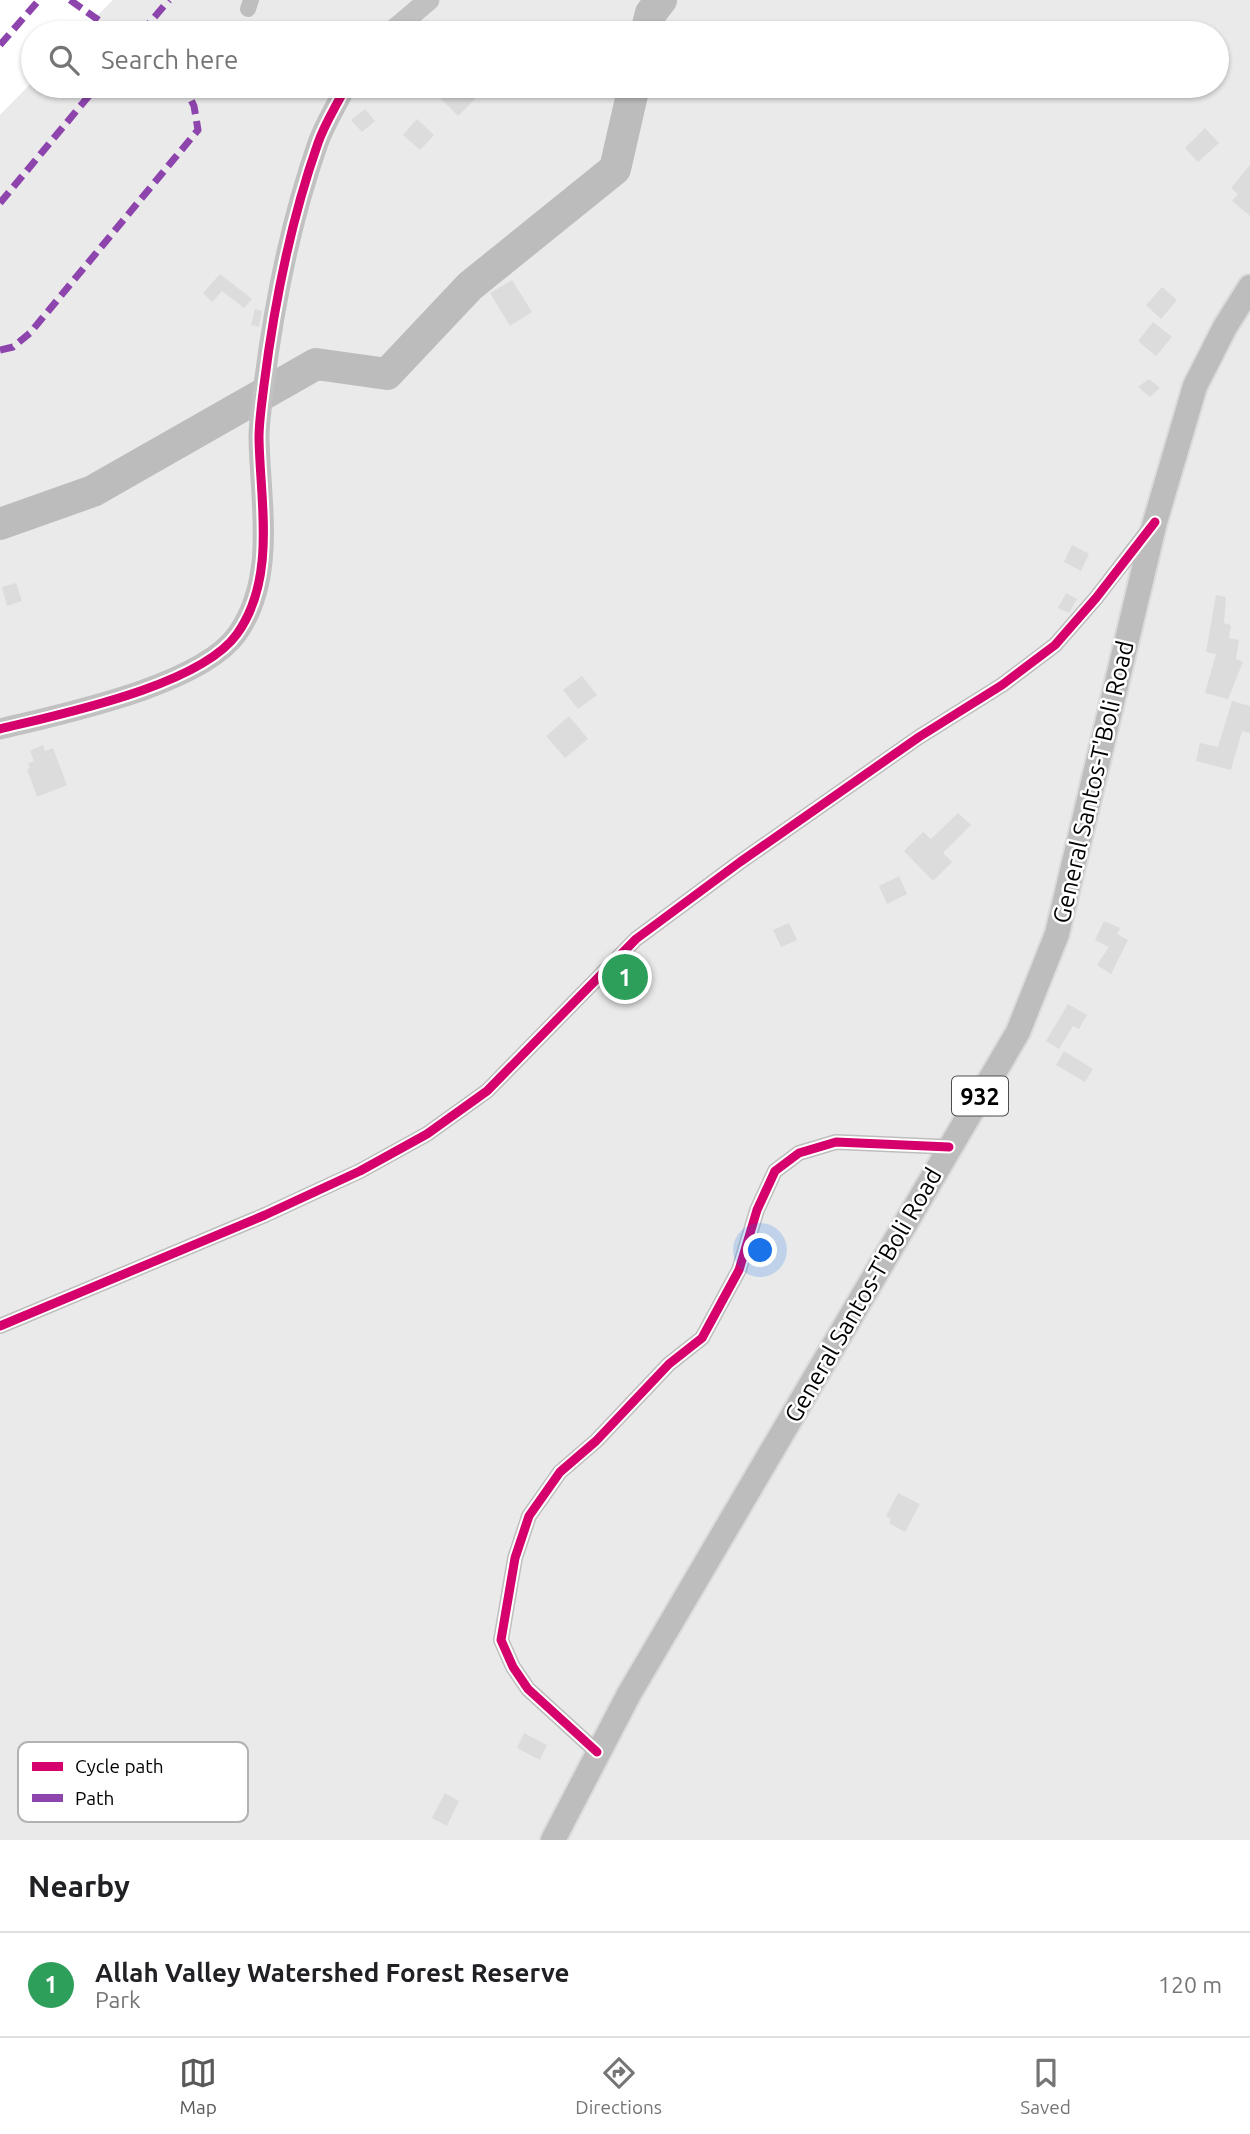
<!DOCTYPE html>
<style>
:root{--surface:#fff;--page:#f2f2f2;--text:#202124;--muted:#757577;--line:#e0e0e0;--accent:#595959}
body{margin:0;font-family:Ubuntu,sans-serif;background:var(--page);color:var(--text)}
.you{position:absolute;left:761px;top:1251px;width:24px;height:24px;margin:-18px;border:5px solid #fff;border-radius:50%;background:#1a73e8;box-shadow:0 0 0 10px #1a73e833}
.badge{display:grid;place-items:center;width:46px;height:46px;border-radius:50%;background:var(--accent);color:#fff;font-size:23px;font-weight:700}
.pin{position:absolute;translate:-50% -50%;border:4px solid #fff;box-shadow:0 2px 7px #0006}
.list{margin:0;padding:0;list-style:none}
h2{display:flex;justify-content:space-between;align-items:center;height:91px;margin:0;padding:0 28px;font-size:30px}
h2 small{font-size:23px;font-weight:400;color:var(--muted)}
.list li{display:grid;grid-template-columns:46px 1fr auto;gap:21px;align-items:center;box-sizing:border-box;height:105px;padding:0 28px;border-top:2px solid var(--line)}
.list b{display:block;font-size:26px;white-space:nowrap}
.list p{margin:0;font-size:23px;white-space:nowrap;color:var(--muted)}
.list em{font-size:23px;font-style:normal;color:var(--muted)}
.icon{flex:none;width:38px;height:38px;fill:none;stroke:currentColor;stroke-width:2;stroke-linecap:round;stroke-linejoin:round}
.map{position:relative;flex:none;width:1250px;height:1840px;overflow:hidden}
.search{position:absolute;background:var(--surface);box-shadow:0 2px 5px #0004;left:21px;right:21px;top:21px;height:77px;display:flex;align-items:center;gap:18px;box-sizing:border-box;padding:0 24px;border-radius:38px;color:var(--muted);font-size:26px}
.sheet{height:196px;background:var(--surface)}
nav{display:flex;justify-content:space-around;align-items:center;box-sizing:border-box;height:98px;border-top:2px solid var(--line);background:var(--surface);font-size:19px;color:var(--muted)}
nav a{display:grid;justify-items:center;gap:4px}
nav .on{color:var(--accent)}
.map>svg:first-child{display:block}
.green{fill:#eaeaea}
.lines{fill:none;stroke-linecap:round;stroke-linejoin:round}
.river{stroke:#bcbcbc;stroke-width:32}
.building{fill:#dcdcdc}
.primary-casing{stroke:#dbdbdb;stroke-width:28}
.street{stroke:#bebebe;stroke-width:16}
.secondary{stroke:#c1c1c1;stroke-width:21}
.primary{stroke:#bdbdbd;stroke-width:24}
.quiet{stroke:#8e44ad;stroke-width:7;stroke-dasharray:14 7;stroke-linecap:butt}
.cycleway-casing{stroke:#fff;stroke-width:13}
.cycleway{stroke:#d6006c;stroke-width:9}
.labels{text-anchor:middle;dominant-baseline:central;stroke-width:5;stroke-linejoin:round;paint-order:stroke}
.shield{fill:#fff;stroke:#4c4c4c;stroke-width:2}
.shield-label{font-size:23px;font-weight:bold;fill:#000}
.street-label{font-size:24px;fill:#000;stroke:#fff}
.key{fill:#fff;stroke:#b2b2b2;stroke-width:2}
.key-label{font-size:19px;fill:#000}
</style>
<div class="map">
<svg width="1250" height="1840" viewBox="0 0 1250 1840">
<rect width="100%" height="100%" fill="#fff"/>
<path class="green" d="M113,0H1250V1840H0V115L33,81V86H1217V33H80Z"/>
<g class="lines">
<g class="river">
<path d="M646,33L651,13L661,0"/>
<path d="M0,524L93,491L316,364L387,374L470,286L615,169L634,86"/>
</g>
</g>
<g class="building">
<path d="M450,86H462L475,99L458,116L439,97Z"/>
<path d="M365,109L375,121L362,132L351,120Z"/>
<path d="M417,119L434,135L420,150L403,135Z"/>
<path d="M1205,128L1219,143L1198,162L1185,148Z"/>
<path d="M1250,165V216L1232,201L1238,194L1231,188Z"/>
<path d="M220,274L252,299L244,308L222,291L212,302L203,293Z"/>
<path d="M512,280L532,312L510,326L490,293Z"/>
<path d="M1162,287L1177,300L1161,319L1146,305Z"/>
<path d="M255,309L262,311L259,327L251,325Z"/>
<path d="M1153,322L1172,337L1156,356L1138,341Z"/>
<path d="M1149,379L1160,388L1150,397L1138,387Z"/>
<path d="M1072,545L1089,554L1081,571L1064,562Z"/>
<path d="M16,583L22,601L7,606L2,587Z"/>
<path d="M1066,593L1077,599L1069,613L1058,608Z"/>
<path d="M1216,595L1226,597L1224,623L1231,625L1229,638L1239,640L1236,659L1243,662L1228,699L1205,693L1216,654L1206,652Z"/>
<path d="M582,676L597,695L578,709L563,690Z"/>
<path d="M1232,701L1250,706V733L1242,731L1231,770L1196,761L1200,743L1218,747Z"/>
<path d="M569,716L588,739L565,758L546,736Z"/>
<path d="M43,745L45,751L53,748L67,785L37,797L27,769L30,768L28,764L34,761L30,751Z"/>
<path d="M958,813L971,825L943,853L952,862L933,881L904,851L923,832L931,839Z"/>
<path d="M899,876L907,894L887,904L879,886Z"/>
<path d="M1104,921L1120,928L1117,934L1128,940L1111,974L1097,965L1109,947L1095,940Z"/>
<path d="M789,923L797,940L781,947L773,930Z"/>
<path d="M1068,1004L1087,1015L1079,1029L1073,1026L1059,1049L1046,1041Z"/>
<path d="M1064,1051L1093,1069L1085,1082L1056,1065Z"/>
<path d="M898,1493L920,1504L905,1532L889,1523L891,1519L886,1516Z"/>
<path d="M524,1733L547,1745L540,1760L517,1748Z"/>
<path d="M445,1793L459,1801L447,1826L432,1818Z"/>
</g>
<g class="lines">
<defs>
<path id="primary" d="M553,1840L629,1694L1018,1032L1057,934L1155,522L1195,386L1225,327L1250,287"/>
</defs>
<use href="#primary" class="primary-casing"/>
<g class="street">
<path d="M248,9L251,0"/>
<path d="M0,1326L265,1215L360,1171L427,1134L487,1091L636,939L740,862L919,737L1002,685L1055,645L1096,598L1149,529"/>
<path d="M597,1752L528,1689L513,1667L501,1640L515,1558L529,1516L560,1472L596,1441L669,1364L702,1338L739,1270L757,1210L775,1171L799,1153L836,1142L949,1147"/>
</g>
<g class="secondary">
<path d="M390,33L429,0"/>
<path d="M0,729C61,714 200,686 237,634C277,578 260,501 259,438C259,421 262,402 264,385C274,305 291,220 318,143C325,123 337,105 346,86"/>
</g>
<use href="#primary" class="primary"/>
<g class="quiet">
<path d="M70,0L117,33"/>
<path d="M141,33L169,0"/>
<path d="M0,45L39,0"/>
<path d="M0,203L97,86"/>
<path d="M0,350L13,347L30,333L198,130L194,106L184,86"/>
</g>
<defs>
<g id="cycleway">
<path d="M0,729C61,714 200,686 237,634C277,578 260,501 259,438C259,421 262,402 264,385C274,305 291,220 318,143C325,123 337,105 346,86"/>
<path d="M0,1326L265,1215L360,1171L427,1134L487,1091L636,939L740,862L919,737L1002,685L1055,645L1096,598L1155,522"/>
<path d="M597,1752L528,1689L513,1667L501,1640L515,1558L529,1516L560,1472L596,1441L669,1364L702,1338L739,1270L757,1210L775,1171L799,1153L836,1142L949,1147"/>
</g>
</defs>
<use href="#cycleway" class="cycleway-casing"/>
<use href="#cycleway" class="cycleway"/>
</g>
<g class="labels">
<rect class="shield" x="952" y="1076.5" width="56" height="39" rx="5"/>
<g class="shield-label">
<text x="980" y="1096">932</text>
</g>
<g class="street-label">
<text transform="translate(1093 782) rotate(-77)">General Santos-T'Boli Road</text>
<text transform="translate(863 1295) rotate(-60)">General Santos-T'Boli Road</text>
</g>
</g>
<rect x="18" y="1742" width="230" height="80" rx="10" class="key"/>
<rect x="32" y="1762" width="31" height="9" fill="#d6006c"/>
<rect x="32" y="1794" width="31" height="8" fill="#8e44ad"/>
<g class="key-label">
<text x="75" y="1773">Cycle path</text>
<text x="75" y="1805">Path</text>
</g>
</svg>
<div class="you"></div>
<div class="pin badge" style="left:625px;top:977px;background:#2e9e5b">1</div>
<div class="search"><svg class="icon" aria-label="search" viewBox="0 0 24 24"><circle cx="10" cy="10" r="6"/><path d="M15 15l6 6"/></svg>Search here</div>
</div>
<section class="sheet">
<h2>Nearby<small></small></h2>
<ul class="list">
<li><span class="badge" style="background:#2e9e5b">1</span><div><b>Allah Valley Watershed Forest Reserve</b><p>Park</p></div><em>120 m</em></li>
</ul>
</section>
<nav>
<a class="on"><svg class="icon" aria-label="map" viewBox="0 0 24 24"><path d="M3 6l6-2 6 2 6-2v14l-6 2-6-2-6 2zM9 4v14M15 6v14"/></svg>Map</a>
<a><svg class="icon" aria-label="directions" viewBox="0 0 24 24"><path d="M12 3l9 9-9 9-9-9zM9 14v-3h6M13 9l2 2-2 2"/></svg>Directions</a>
<a><svg class="icon" aria-label="saved" viewBox="0 0 24 24"><path d="M7 4h10v16l-5-4-5 4z"/></svg>Saved</a>
</nav>
